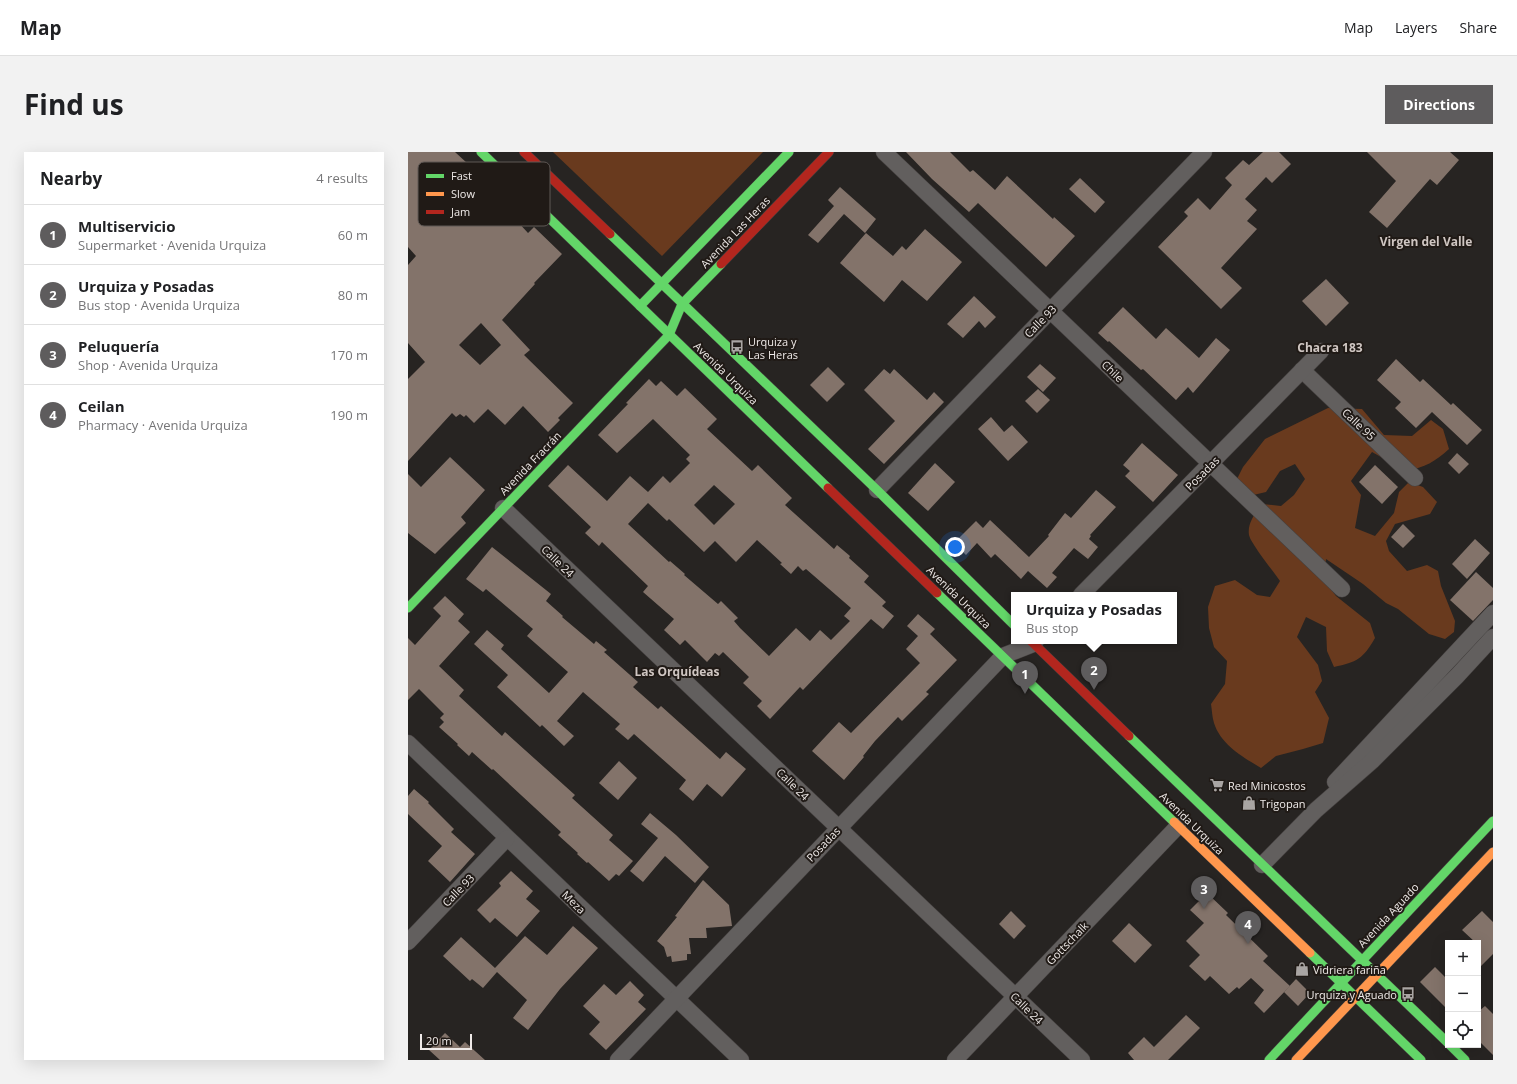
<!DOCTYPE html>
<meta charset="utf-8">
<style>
:root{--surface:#fff;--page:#f2f2f2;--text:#202124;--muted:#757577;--line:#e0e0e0;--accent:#5e5c5d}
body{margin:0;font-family:"Open Sans",sans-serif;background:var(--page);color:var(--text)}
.controls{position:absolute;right:12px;bottom:12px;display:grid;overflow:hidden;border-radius:0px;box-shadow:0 4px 16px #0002}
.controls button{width:36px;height:36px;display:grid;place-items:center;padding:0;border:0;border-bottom:1px solid var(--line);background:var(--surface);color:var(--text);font:20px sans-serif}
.scale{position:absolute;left:12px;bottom:10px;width:52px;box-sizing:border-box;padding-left:4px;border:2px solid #efeae8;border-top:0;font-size:11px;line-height:14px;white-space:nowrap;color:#efeae8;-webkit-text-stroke:3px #201a16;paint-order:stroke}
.you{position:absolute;left:547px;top:395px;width:14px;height:14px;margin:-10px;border:3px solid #fff;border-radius:50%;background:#1a73e8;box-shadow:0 0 0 6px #1a73e833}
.badge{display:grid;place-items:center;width:26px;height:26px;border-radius:50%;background:var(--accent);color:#fff;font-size:13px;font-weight:700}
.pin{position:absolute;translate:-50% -33px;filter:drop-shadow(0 1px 2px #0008)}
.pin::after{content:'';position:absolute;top:21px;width:14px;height:12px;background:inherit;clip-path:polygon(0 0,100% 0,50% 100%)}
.popup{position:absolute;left:603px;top:440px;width:166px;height:52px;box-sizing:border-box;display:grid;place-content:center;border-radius:0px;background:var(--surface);filter:drop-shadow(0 1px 3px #0005);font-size:13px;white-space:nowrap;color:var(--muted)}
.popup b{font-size:15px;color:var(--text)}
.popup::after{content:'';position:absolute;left:50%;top:100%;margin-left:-8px;border:8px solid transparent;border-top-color:var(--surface)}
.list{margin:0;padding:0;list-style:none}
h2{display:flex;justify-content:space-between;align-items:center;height:52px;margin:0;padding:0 16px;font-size:17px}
h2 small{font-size:13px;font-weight:400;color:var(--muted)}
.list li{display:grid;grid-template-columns:26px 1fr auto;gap:12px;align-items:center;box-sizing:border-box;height:60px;padding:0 16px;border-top:1px solid var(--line)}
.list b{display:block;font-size:15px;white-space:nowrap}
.list p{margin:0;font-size:13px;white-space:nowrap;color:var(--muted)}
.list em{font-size:13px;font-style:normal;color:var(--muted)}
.icon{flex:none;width:22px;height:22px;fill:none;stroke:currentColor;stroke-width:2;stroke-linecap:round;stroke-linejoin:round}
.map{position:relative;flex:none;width:1085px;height:908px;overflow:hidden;border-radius:0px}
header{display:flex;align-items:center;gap:24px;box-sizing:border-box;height:56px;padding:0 20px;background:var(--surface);border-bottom:1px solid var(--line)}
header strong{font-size:19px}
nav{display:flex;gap:22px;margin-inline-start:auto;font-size:14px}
.intro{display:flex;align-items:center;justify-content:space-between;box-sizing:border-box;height:96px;padding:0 24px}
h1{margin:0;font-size:28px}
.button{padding:10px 18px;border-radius:0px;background:var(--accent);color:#fff;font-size:14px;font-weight:700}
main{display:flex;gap:24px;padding:0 24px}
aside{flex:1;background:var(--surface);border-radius:0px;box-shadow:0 4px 16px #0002}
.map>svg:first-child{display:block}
.green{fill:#693a1e}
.building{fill:#83736a;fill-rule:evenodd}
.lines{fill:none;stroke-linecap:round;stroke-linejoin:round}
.street-casing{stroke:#454140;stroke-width:17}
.fast-casing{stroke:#454140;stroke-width:10}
.slow-casing{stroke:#454140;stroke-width:10}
.jam-casing{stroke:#454140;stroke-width:10}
.street{stroke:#625f5e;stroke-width:16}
.fast{stroke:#63d668;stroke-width:9}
.slow{stroke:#ff974d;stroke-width:9}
.jam{stroke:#b3261e;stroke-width:9}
.labels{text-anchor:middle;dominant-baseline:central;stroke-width:4;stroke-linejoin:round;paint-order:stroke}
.street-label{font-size:11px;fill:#efeae8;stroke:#201a16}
.poi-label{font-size:11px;fill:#efeae8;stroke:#201a16;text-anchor:start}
.neighbourhood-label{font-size:12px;font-weight:bold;fill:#cfc6c2;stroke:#201a16}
.key{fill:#201a16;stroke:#5e5855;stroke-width:1}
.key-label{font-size:11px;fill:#efeae8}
</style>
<header>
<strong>Map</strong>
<nav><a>Map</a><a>Layers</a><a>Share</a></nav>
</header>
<div class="intro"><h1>Find us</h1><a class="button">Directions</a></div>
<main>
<aside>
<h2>Nearby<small>4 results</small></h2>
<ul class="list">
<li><span class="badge">1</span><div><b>Multiservicio</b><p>Supermarket · Avenida Urquiza</p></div><em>60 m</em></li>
<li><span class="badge">2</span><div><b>Urquiza y Posadas</b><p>Bus stop · Avenida Urquiza</p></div><em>80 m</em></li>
<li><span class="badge">3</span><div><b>Peluquería</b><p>Shop · Avenida Urquiza</p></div><em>170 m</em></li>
<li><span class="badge">4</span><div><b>Ceilan</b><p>Pharmacy · Avenida Urquiza</p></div><em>190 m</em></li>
</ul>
</aside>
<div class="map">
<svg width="1085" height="908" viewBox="0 0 1085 908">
<rect width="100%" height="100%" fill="#272422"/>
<g class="green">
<path d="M145,0H355L254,104Z"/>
<path d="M920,256L954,257L976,283L1004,284L1023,268L1035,277L1041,297C1027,310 1017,315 998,319L964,300L943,329L953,343L947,376L967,384L986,361L991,340L1001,330L1015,335L1029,350L1022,362L987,372L978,389L981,399L999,419L1019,413L1030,419L1033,434L1047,469L1046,480L1037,487L1021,482L990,457L978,451L955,432L918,407L916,428L928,444L962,471L967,486C955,507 949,510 926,515L919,499L918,475L898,465L889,485L910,513L914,529L907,540L921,566L915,591L895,597L868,604L853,616C835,605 813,593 806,571C804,565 804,558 803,552L817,532L819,509L806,495L801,476L800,455L807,434L827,428L849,443L862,445L872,429C866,420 843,392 841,383C839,371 848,360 854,352L873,354L886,343L897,327L887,312L872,319L858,340L837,345L826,333L835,315L857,287Z"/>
</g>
<g class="building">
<path d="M0,0H47L72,23L62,33L93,62L98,57L120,81L126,75L154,102L126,131L127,132L94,168L122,198L116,203L165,251L150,266L152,268L140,280L115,254L97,273L80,257L66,271L58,263L56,265L52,262L48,265L44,261L0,309V227L17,210L0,191V113L8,104L0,95ZM73,171L93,193L72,213L51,193Z"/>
<path d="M498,0H542L562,20L565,18L587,38L599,24L645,67L646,65L667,84L638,115L570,51L561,60L524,27Z"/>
<path d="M855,0H871L883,12L864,31L858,25L837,47L849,58L839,69L849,77L813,116L834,136L813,157L750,95L780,64L776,60L790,46L802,58L824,33L817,26L835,8L841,13Z"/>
<path d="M959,0H1042L1051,8L1029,33L1022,27L979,76L961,60L988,29Z"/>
<path d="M672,26L697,50L687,61L661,37Z"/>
<path d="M432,35L468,67L457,81L436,62L410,91L400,83L426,54L420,48Z"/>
<path d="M517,77L554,110L519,149L494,128L476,150L432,111L458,81L485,104L494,94L498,98Z"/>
<path d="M918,127L941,151L918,174L894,149Z"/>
<path d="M566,144L588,165L577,176L571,169L555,186L539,172Z"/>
<path d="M715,155L748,187L758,176L791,206L808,186L822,198L785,241L780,235L768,248L735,217L733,218L701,189L700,190L690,181Z"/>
<path d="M988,207L1012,230L1015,227L1043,253L1045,251L1074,278L1059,293L1024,260L1008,276L987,256L993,250L969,228Z"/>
<path d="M632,212L648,226L635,240L619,225Z"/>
<path d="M420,215L437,232L419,250L402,233Z"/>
<path d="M476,217L482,222L486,217L519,248L526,240L536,250L476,312L460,297L487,269L456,238Z"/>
<path d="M241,227L248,234L253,229L269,244L277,236L309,267L299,277L344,319L350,313L384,346L377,353L426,397L429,393L442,404L441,406L461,424L456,430L478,450L474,454L486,464L475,477L463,467L395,538L392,535L362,567L349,554L354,549L335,531L341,525L315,500L311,504L307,501L299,510L277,488L272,493L256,478L266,467L235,440L240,434L194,390L191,394L177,381L183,375L140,334L160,313L199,349L222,324L240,340L255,324L262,331L282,311L278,307L282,303L245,267L209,301L190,283L220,252L218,251ZM306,333L327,352L306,373L286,353ZM240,351L259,369L261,367L296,400L307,389L328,410L349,388L374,411L372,412L383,422L390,414L395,419L398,417L443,456L436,464L442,469L423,488L412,478L402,489L388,476L361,504L332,476L326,469L330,466L313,449L310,452L276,423L277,422L262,409L261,410L220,372Z"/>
<path d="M630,237L642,248L629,261L617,249Z"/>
<path d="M583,265L596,280L604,273L620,290L600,309L570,277Z"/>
<path d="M734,291L770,323L745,350L717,324L722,319L715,313Z"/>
<path d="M1049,301L1061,312L1051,322L1040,311Z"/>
<path d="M42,305L77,338L53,365L58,371L27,402L0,381V322L13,335Z"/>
<path d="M527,311L547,330L520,359L500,341Z"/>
<path d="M967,313L990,335L974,352L951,330Z"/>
<path d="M688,338L708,355L682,383L683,384L681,387L690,395L680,407L666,396L644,421L649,425L639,436L620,419L613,427L587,402L583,406L569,391L558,403L546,391L568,369L575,376L582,368L621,405L641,384L640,383L657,361L663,366Z"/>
<path d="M995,372L1007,384L995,396L983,385Z"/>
<path d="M1067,387L1082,401L1059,427L1044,412Z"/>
<path d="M84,395L143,442L138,449L155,464L154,465L186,492L188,489L199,498L196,500L230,530L225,535L250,557L253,554L312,607L318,600L338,617L314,645L299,632L285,649L271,637L278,628L226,582L220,588L207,577L212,572L175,540L149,569L166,584L156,594L134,573L132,575L89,535L100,523L66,492L79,478L96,493L93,497L141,541L160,520L119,484L125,477L78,437L75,440L58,427Z"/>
<path d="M1068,420L1085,436V448L1065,469L1042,448Z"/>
<path d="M37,444L56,462L50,469L62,480L31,514L56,538L51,544L94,584L97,580L167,643L164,646L205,683L201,688L225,709L211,724L208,722L201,729L180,710L179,711L169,702L170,701L150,683L153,680L85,617L84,618L64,600L61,604L49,593L50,592L31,575L36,570L32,566L36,562L11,537L0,548V486L7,493L33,464L25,456Z"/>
<path d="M510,462L527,477L522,482L549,508L518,540L521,542L494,569L490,565L467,589L455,604L456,605L436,628L404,599L431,570L443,581L512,511L498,497L510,484L499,474Z"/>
<path d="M211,609L229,626L210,648L191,631Z"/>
<path d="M6,637L21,650L20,651L46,677L43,680L67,702L42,730L20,709L34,694L0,662V644Z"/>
<path d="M242,661L268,683L301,715L287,731L257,704L235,730L222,719L250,686L233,672Z"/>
<path d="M103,719L125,739L118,747L132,759L109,785L87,766L82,771L69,758L93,734L91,731Z"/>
<path d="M295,728L321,753L324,774L298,776L299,786H281L283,802H279V808L264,810L263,804L259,805L256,795L249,789L269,765L267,764Z"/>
<path d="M799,741L820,761L818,763L860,804L855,809L882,834L856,861L846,851L856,838L843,826L831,837L829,835L821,842L802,824L797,829L781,814L792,803L778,789L796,771L782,758Z"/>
<path d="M603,759L618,774L606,787L591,772Z"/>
<path d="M1074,759L1085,770V802L1070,817V791H1068L1054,778Z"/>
<path d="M721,771L744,793L727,811L704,789Z"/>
<path d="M165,774L190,796L152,837L120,878L105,866L119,848L89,820L75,836L64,827L62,829L35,804L53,785L87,816L117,784L139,803Z"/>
<path d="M1027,815L1040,828V858L1012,830Z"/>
<path d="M888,827L902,841L890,854L876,840Z"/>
<path d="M222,829L236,843L230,850L238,857L198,898L181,882L192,870L175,854L196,832L208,843Z"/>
<path d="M1077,854L1085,862V903L1070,888V860Z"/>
<path d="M778,863L792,876L760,908H726L720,901L736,885L746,895Z"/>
<path d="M37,881L52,895L57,890L77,908H32L21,898Z"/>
</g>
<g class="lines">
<defs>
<g id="street">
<path d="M476,0L934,437"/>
<path d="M894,218L1007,326"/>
<path d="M469,338L796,0"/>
<path d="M95,356L674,908"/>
<path d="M673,443L913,199"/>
<path d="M0,591L333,908"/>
<path d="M927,630L1085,461"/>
<path d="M854,713L908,658L964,609L1049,524L1085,485"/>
<path d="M0,790L99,686"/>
<path d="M210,908L595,504L625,492L628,489"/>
<path d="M547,908L770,674"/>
</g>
<g id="fast">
<path d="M73,0L420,336"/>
<path d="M202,82L469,338L606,473"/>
<path d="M232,154L381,0"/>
<path d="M529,441L766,670"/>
<path d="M0,456L261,183L274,152L313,112"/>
<path d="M721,584L1040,891"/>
<path d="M902,801L1013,908"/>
<path d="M1042,893L1057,908"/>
<path d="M861,908L1085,669"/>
</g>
<g id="slow">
<path d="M766,670L902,801"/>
<path d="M888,908L1085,700"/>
</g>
<g id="jam">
<path d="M116,0L202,82"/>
<path d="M313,112L421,0"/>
<path d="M420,336L529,441"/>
<path d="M623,489L721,584"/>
</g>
</defs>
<use href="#street" class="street-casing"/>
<use href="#fast" class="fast-casing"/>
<use href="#slow" class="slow-casing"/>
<use href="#jam" class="jam-casing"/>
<use href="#street" class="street"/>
<use href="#fast" class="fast"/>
<use href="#slow" class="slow"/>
<use href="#jam" class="jam"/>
</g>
<defs>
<symbol id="bus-bare" viewBox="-9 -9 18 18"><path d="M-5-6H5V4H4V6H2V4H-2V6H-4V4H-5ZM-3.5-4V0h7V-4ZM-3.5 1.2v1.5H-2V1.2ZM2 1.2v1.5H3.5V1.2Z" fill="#a9a5a3" stroke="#201a16" stroke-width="2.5" paint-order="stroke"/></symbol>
<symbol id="supermarket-bare" viewBox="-9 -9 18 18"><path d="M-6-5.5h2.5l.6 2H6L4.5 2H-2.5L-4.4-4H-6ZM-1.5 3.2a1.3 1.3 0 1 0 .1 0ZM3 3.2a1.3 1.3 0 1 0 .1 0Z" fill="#a9a5a3" stroke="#201a16" stroke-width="2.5" paint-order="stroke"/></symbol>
<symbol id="shop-bare" viewBox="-9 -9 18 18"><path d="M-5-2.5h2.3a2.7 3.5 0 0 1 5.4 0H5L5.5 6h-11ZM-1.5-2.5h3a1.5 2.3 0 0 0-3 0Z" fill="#a9a5a3" stroke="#201a16" stroke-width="2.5" paint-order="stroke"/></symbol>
</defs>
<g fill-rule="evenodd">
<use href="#bus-bare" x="319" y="185" width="20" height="20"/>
<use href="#supermarket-bare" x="799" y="623" width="20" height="20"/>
<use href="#shop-bare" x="831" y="641" width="20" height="20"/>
<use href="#shop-bare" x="884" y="807" width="20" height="20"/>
<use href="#bus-bare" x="990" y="832" width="20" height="20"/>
</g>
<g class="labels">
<g class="street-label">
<text transform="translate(327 80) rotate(-46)">Avenida Las Heras</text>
<text transform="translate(632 169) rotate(-46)">Calle 93</text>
<text transform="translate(705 219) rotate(44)">Chile</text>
<text transform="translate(318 221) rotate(44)">Avenida Urquiza</text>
<text transform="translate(951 272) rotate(43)">Calle 95</text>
<text transform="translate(122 311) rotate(-46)">Avenida Fracrán</text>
<text transform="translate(794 321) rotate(-45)">Posadas</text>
<text transform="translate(150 409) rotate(44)">Calle 24</text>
<text transform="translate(551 445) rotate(44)">Avenida Urquiza</text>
<text transform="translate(385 632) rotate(44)">Calle 24</text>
<text transform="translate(784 671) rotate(44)">Avenida Urquiza</text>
<text transform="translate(415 692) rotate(-46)">Posadas</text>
<text transform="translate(50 738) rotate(-46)">Calle 93</text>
<text transform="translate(166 750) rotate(44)">Meza</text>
<text transform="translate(980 763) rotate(-47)">Avenida Aguado</text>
<text transform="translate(659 791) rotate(-46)">Gottschalk</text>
<text transform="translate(619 856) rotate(44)">Calle 24</text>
</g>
<g class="poi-label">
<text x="340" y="189">Urquiza y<tspan x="340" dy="13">Las Heras</tspan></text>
<text x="820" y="633">Red Minicostos</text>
<text x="852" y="651">Trigopan</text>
<text x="905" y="817">Vidriera fariña</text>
<text x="989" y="842" text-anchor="end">Urquiza y Aguado</text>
</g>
<g class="neighbourhood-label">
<text x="1018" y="89">Virgen del Valle</text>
<text x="922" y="195">Chacra 183</text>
<text x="269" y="519">Las Orquídeas</text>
</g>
</g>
<rect x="10" y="10" width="132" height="64" rx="6" class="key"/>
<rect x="18" y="22" width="18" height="4" fill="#63d668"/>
<rect x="18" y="40" width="18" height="4" fill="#ff974d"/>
<rect x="18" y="58" width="18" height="4" fill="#b3261e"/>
<g class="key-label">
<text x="43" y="28">Fast</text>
<text x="43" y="46">Slow</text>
<text x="43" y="64">Jam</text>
</g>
</svg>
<div class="controls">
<button>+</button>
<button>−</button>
<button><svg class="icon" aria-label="locate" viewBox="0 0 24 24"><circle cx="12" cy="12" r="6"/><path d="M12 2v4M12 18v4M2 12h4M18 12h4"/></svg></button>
</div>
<div class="scale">20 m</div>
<div class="you"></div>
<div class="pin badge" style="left:617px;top:542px">1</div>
<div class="pin badge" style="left:686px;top:538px">2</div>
<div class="popup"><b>Urquiza y Posadas</b>Bus stop</div>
<div class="pin badge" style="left:796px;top:757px">3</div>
<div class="pin badge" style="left:840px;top:792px">4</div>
</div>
</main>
